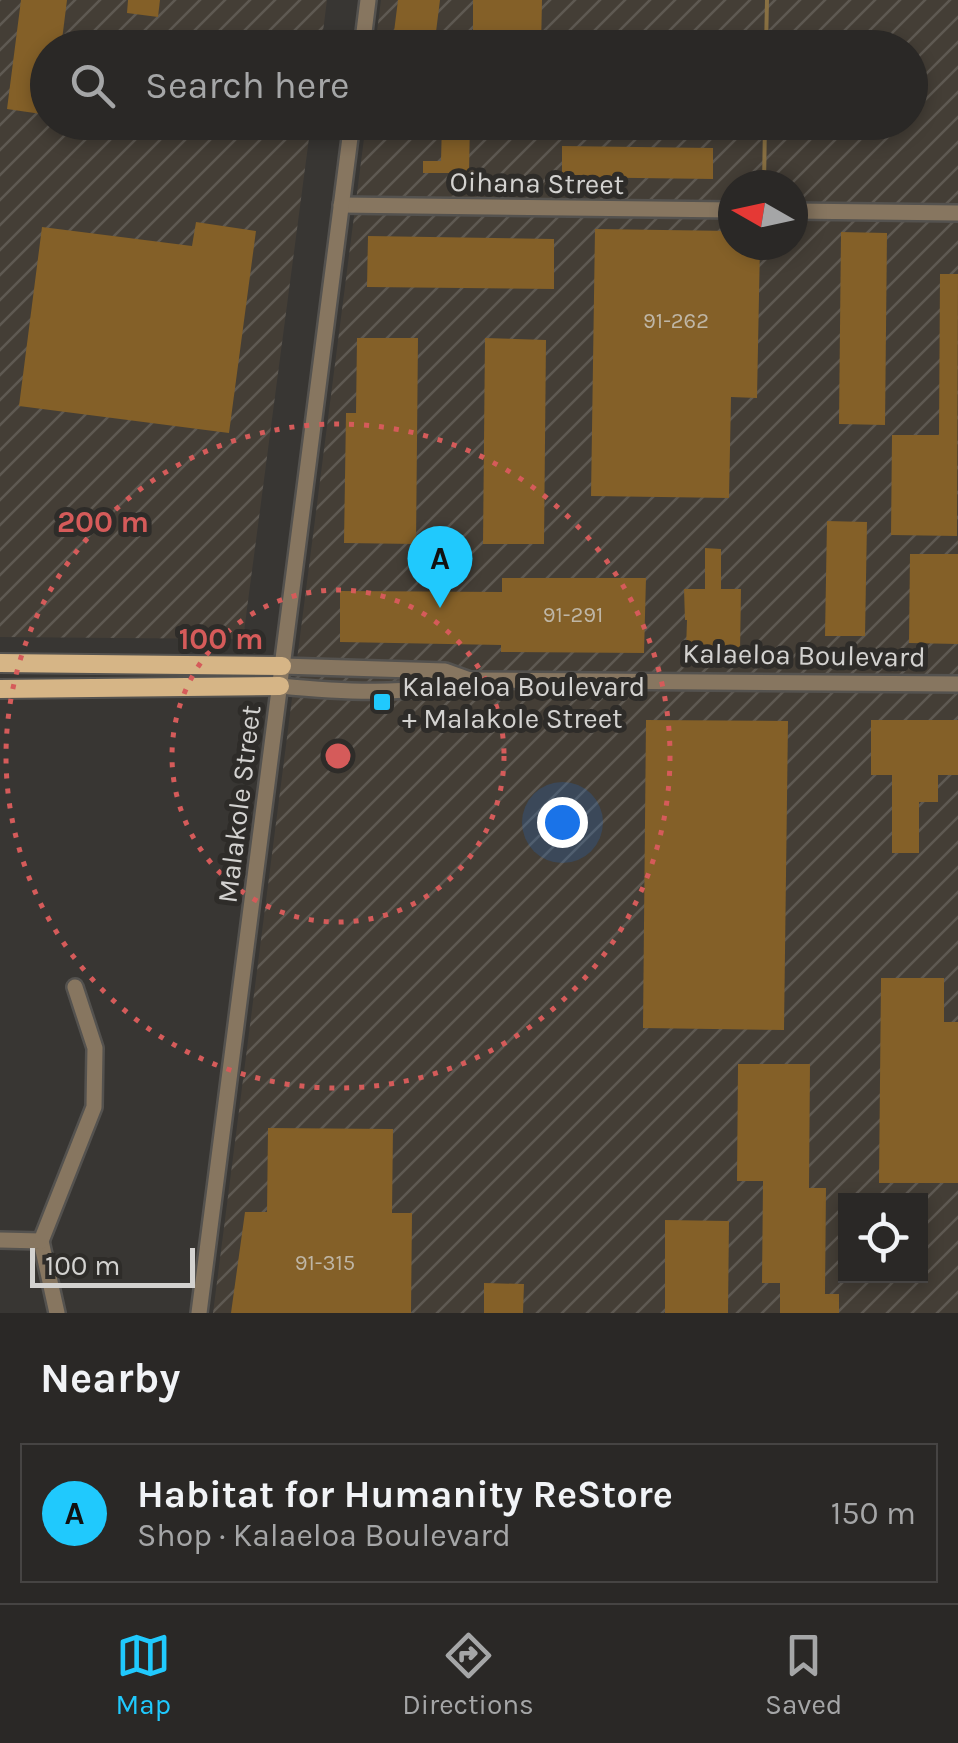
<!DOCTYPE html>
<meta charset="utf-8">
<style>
:root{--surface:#2a2826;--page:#32302e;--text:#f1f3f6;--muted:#a5a6a7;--line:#464443;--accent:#20c9fd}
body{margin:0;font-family:Karla,sans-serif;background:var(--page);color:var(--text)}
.controls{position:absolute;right:30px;bottom:30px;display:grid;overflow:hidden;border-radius:0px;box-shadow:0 5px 15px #0003}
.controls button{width:90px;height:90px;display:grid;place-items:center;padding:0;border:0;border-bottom:2px solid var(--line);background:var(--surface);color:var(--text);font:50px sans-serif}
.compass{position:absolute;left:718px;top:170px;width:90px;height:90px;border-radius:50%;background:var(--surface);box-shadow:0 5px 15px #0003;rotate:279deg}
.scale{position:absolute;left:30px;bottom:25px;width:165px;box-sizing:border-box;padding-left:10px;border:5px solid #d3d2d0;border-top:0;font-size:28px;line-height:35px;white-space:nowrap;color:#d3d2d0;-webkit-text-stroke:8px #2e2c29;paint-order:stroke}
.you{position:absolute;left:562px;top:822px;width:35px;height:35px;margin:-25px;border:8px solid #fff;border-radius:50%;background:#1a73e8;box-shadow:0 0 0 15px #1a73e833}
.badge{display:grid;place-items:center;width:65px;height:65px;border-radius:50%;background:var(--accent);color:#111;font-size:32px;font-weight:700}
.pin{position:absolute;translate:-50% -82px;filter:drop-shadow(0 2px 5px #0008)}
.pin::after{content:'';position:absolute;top:52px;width:35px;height:30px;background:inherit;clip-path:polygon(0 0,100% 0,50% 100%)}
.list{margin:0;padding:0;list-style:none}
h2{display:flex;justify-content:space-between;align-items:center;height:130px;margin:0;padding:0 40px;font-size:42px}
h2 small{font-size:32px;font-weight:400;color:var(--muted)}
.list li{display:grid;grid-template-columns:65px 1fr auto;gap:30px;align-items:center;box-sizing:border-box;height:140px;margin:0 20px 20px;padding:0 20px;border:2px solid var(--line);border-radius:0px}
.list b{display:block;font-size:38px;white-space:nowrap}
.list p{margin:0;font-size:32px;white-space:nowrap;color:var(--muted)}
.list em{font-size:32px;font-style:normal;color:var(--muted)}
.icon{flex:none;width:55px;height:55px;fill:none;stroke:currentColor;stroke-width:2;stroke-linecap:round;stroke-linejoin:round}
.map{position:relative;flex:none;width:958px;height:1313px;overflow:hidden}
.search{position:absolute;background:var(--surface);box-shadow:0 5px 15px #0003;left:30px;right:30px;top:30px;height:110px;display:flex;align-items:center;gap:25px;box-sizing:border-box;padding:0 35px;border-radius:55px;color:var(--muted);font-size:38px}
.sheet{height:290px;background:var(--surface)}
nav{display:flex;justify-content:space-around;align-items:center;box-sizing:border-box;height:140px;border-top:2px solid var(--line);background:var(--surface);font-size:28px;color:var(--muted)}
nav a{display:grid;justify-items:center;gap:5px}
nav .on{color:var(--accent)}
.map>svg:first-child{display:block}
.industrial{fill:url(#industrial-furrows);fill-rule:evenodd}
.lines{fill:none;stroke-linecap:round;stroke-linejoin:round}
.stream{stroke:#897042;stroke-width:4}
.building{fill:#846028}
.minor-casing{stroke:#54524f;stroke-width:20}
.major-casing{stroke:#54524f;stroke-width:22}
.minor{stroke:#877660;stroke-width:15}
.major{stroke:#d6b586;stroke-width:18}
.ring{fill:none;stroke:#d55b5a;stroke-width:5;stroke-dasharray:5 10}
.poi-dot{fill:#20c9fd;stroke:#2e2c29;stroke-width:4}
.labels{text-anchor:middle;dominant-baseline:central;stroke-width:10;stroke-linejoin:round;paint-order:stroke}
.number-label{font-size:22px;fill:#bfb6a6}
.street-label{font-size:28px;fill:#d3d2d0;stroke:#2e2c29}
.poi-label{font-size:28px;fill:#d3d2d0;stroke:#2e2c29;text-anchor:start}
.centre{fill:#d55b5a;stroke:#2e2c29;stroke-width:5}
.ring-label{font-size:30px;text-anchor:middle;font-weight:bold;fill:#d55b5a;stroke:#2e2c29;stroke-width:10;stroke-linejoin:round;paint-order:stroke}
</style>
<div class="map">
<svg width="958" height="1313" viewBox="0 0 958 1313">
<defs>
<pattern id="industrial-furrows" width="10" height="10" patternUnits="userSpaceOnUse" patternTransform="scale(2.5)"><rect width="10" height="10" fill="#443e36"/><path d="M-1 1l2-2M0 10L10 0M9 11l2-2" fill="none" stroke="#5e5952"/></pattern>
</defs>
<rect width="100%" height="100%" fill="#383633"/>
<g class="industrial">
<path d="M0,0H327L321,47L48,48V122L311,123L243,639L0,637Z"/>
<path d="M381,0H958V1313H213L366,123L910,122V48L375,47ZM733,185H793V245H733ZM846,1200H920V1276H846Z"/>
</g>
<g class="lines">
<g class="stream">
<path d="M766,48L767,0"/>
<path d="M764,185L765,122"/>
</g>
</g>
<g class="building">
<path d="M21,0H67L61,48H48V115L7,109Z"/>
<path d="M128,0H160L158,17L127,13Z"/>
<path d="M398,0H440L434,48H392Z"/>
<path d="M473,0H542L541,48H473Z"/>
<path d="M442,122H470L469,173H423V161H441Z"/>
<path d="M562,146L713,148V179L562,177Z"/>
<path d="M196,222L256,231L229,433L19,406L42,227L192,246Z"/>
<path d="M595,229L733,231V245H760L757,398L731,397L729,498L591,496Z"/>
<path d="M841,232L887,233L885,425L839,424Z"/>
<path d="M368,236L554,239V289L367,287Z"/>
<path d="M940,274H958L957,536L891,535L892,435H939Z"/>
<path d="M357,338H418L416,544L344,543L346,413H356Z"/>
<path d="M485,338L546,340L544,544H483Z"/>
<path d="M827,521L867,522L865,636H825Z"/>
<path d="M705,548L721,549V589H741L740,652L686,650L687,620H685L684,589H705Z"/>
<path d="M910,554H958V644L909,643Z"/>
<path d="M502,578H646L644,653L501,652V645L340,642V591L502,592Z"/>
<path d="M646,720L788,721L784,1030L643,1028Z"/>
<path d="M871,720H958V775H938V802H919V853H892V775H871Z"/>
<path d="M881,978H944V1022H958V1183H879Z"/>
<path d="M738,1064H810L809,1188H826L825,1294H839V1313H780V1283H762L763,1181H737Z"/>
<path d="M268,1128L393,1129L392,1213H412L411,1313H231L245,1212H267Z"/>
<path d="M665,1220L729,1221L728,1313H665Z"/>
<path d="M484,1283L524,1284L523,1313H484Z"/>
</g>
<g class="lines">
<defs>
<g id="minor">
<path d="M362,48L368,0"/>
<path d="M341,205L733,210"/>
<path d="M793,211L958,213"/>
<path d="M282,666L445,671L470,680"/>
<path d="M280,686C342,692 409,696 470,680L958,684"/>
<path d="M0,1240L41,1241L57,1313"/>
<path d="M41,1241L94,1107L95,1048L75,987"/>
<path d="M199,1313L352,122"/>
</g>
<g id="major">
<path d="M0,663L282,666"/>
<path d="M0,689L280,686"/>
</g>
</defs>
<use href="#minor" class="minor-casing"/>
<use href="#major" class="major-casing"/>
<use href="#minor" class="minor"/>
<use href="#major" class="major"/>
</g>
<g class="ring">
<circle cx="338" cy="756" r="166"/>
<circle cx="338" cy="756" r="332"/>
</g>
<rect class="poi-dot" x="372" y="692" width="20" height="20" rx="5"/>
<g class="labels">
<g class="number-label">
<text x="676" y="321">91-262</text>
<text x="573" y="615">91-291</text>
<text x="325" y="1263">91-315</text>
</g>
<g class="street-label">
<text transform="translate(537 183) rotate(1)">Oihana Street</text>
<text transform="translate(804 655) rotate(1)">Kalaeloa Boulevard</text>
<text transform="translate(239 804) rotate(-83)">Malakole Street</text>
</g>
<g class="poi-label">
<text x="402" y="686">Kalaeloa Boulevard<tspan x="402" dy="32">+ Malakole Street</tspan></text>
</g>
</g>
<circle cx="338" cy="756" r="15" class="centre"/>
<g class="ring-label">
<text x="103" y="532">200 m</text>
<text x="221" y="649">100 m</text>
</g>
</svg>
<div class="controls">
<button><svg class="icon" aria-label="locate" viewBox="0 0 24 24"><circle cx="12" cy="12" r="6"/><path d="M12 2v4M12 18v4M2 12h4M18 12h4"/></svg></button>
</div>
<svg class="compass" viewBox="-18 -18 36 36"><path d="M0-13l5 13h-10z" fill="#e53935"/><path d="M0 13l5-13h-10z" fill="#a5a6a7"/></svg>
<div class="scale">100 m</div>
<div class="you"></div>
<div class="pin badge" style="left:440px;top:608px">A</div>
<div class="search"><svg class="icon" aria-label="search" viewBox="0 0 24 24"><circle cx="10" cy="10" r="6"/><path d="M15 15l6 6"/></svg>Search here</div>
</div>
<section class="sheet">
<h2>Nearby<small></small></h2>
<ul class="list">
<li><span class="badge">A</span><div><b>Habitat for Humanity ReStore</b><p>Shop · Kalaeloa Boulevard</p></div><em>150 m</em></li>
</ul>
</section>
<nav>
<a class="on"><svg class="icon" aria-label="map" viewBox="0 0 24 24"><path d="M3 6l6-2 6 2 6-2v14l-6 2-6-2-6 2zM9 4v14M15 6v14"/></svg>Map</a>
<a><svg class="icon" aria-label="directions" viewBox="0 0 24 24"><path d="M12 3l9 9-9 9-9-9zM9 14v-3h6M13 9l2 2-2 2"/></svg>Directions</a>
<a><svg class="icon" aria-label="saved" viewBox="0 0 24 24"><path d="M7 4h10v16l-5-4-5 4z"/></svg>Saved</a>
</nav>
